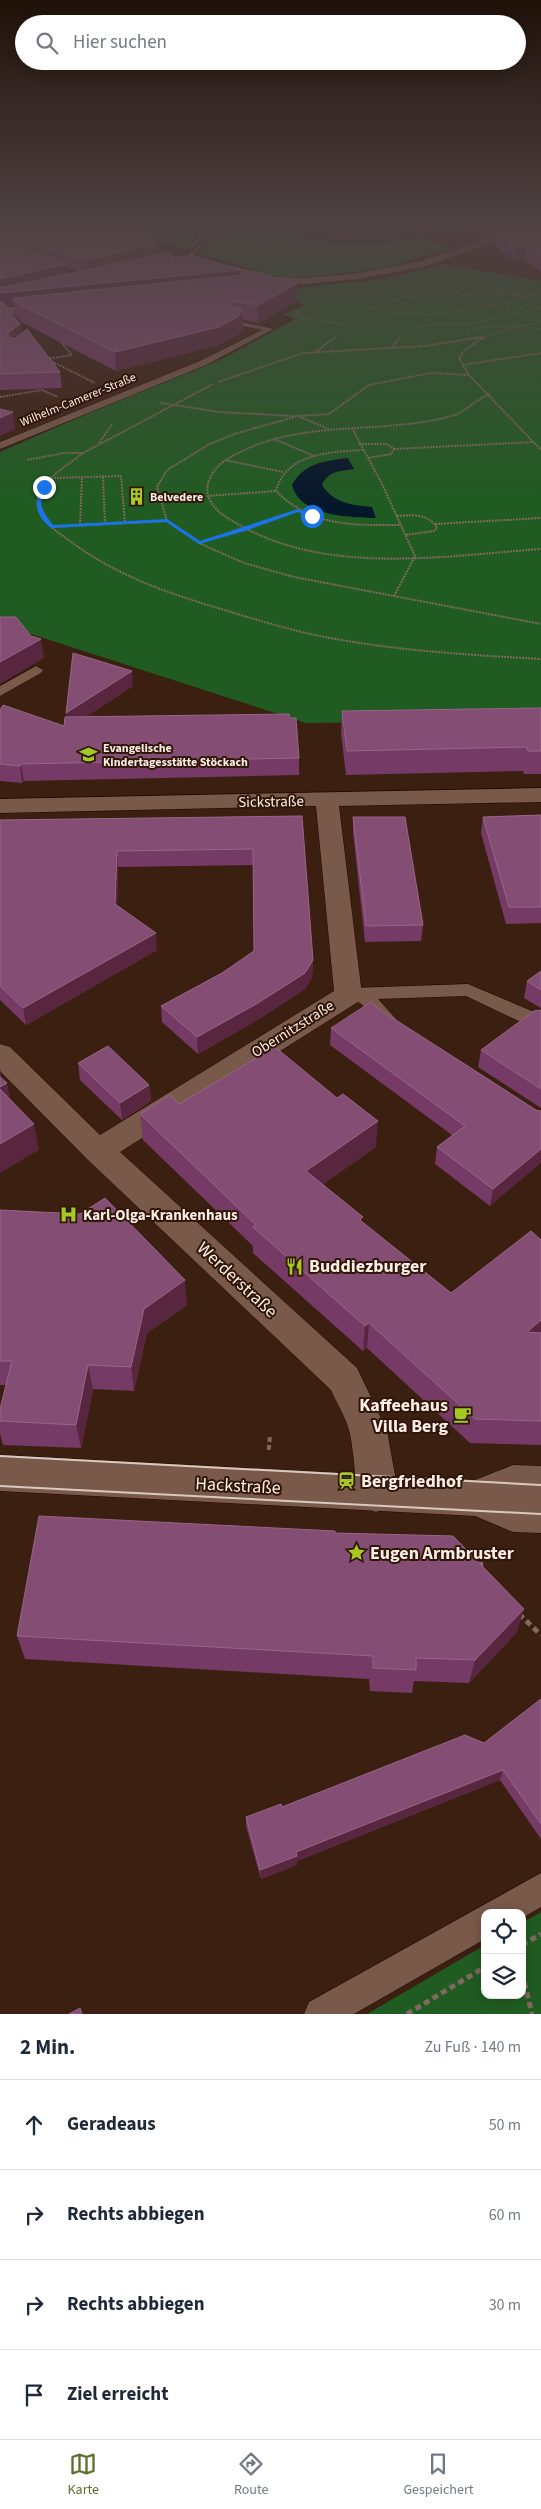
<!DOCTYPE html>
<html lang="de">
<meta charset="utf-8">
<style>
:root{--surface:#fff;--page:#f6f6f7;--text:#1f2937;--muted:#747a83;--line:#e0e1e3;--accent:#5b712e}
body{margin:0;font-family:"Source Sans 3",sans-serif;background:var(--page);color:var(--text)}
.controls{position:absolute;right:15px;bottom:15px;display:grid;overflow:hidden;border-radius:10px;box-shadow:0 2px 12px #0003}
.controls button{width:45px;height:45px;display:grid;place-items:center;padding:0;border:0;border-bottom:1px solid var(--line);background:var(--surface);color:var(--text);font:25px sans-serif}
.stop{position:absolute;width:15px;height:15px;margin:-11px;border:4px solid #1a73e8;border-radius:50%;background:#fff}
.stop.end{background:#1a73e8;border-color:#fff;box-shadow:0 1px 5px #0008}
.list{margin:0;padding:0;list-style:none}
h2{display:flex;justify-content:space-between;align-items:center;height:65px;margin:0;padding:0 20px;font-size:21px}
h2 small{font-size:16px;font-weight:400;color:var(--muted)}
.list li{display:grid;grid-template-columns:32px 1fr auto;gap:15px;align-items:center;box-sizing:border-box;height:90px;padding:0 20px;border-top:1px solid var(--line)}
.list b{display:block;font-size:19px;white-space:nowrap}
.list em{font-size:16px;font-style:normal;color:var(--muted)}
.icon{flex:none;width:28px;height:28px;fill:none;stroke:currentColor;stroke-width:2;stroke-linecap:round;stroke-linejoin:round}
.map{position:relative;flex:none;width:541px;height:2014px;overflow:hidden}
.search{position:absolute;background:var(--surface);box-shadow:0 2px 12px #0003;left:15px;right:15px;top:15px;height:55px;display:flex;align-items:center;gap:12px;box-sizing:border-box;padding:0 18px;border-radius:28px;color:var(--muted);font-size:19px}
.sheet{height:425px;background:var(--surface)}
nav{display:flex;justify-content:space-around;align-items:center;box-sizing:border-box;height:70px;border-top:1px solid var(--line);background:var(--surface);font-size:14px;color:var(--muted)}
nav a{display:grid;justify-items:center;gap:2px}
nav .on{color:var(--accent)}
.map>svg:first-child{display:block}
.green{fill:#205c22}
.water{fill:#05172a}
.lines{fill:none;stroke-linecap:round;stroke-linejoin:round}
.stream{stroke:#05172a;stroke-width:4}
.lane-casing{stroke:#210800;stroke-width:1}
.street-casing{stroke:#210800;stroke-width:1}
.secondary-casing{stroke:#210800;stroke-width:1}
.path-far3{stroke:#80695d;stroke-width:1;stroke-dasharray:1 1;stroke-linecap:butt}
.path-far2{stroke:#80695d;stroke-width:2;stroke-dasharray:2 1;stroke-linecap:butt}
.path-far1{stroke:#80695d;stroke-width:4;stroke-dasharray:5 3;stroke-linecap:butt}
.path{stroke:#80695d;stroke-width:5;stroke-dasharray:6 4;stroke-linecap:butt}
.lane{fill:#79594a;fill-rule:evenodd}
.street{fill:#79594a;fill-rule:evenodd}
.secondary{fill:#79594a;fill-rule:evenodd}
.tram-far1{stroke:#dac9c0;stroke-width:1}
.tram{stroke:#dac9c0;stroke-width:2}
.path-bridge{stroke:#80695d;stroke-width:1;stroke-dasharray:1 1;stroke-linecap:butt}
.wall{fill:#763a67;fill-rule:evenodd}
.shaded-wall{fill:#58273f}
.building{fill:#844d74;stroke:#976686}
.route{fill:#1a73e8}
.labels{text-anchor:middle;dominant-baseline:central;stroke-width:4;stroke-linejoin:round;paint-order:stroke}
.far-street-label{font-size:12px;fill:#fcede5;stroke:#301608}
.far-poi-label{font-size:12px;font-weight:bold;fill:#fcede5;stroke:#301608;text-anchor:start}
.street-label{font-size:15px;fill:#fcede5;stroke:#301608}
.poi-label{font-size:15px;font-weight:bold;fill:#fcede5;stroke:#301608;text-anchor:start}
.near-poi-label{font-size:18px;font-weight:bold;fill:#fcede5;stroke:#301608;text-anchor:start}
.near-street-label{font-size:18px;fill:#fcede5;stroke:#301608}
</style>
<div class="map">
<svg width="541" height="2014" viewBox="0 0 541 2014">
<rect width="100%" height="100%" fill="#3b1f11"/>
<g class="green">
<path d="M102,224H198L195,239L186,249Z"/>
<path d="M212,224H327L300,229L343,241L381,231L444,244L439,246L450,248L380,269L300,278L274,276L199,253L209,241Z"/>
<path d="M336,224H351L363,227L329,234L311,228Z"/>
<path d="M443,264L541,281V721L306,723L0,624V452L107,405L222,359L293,320L294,318L283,315L304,305L284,290L390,278Z"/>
<path d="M541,1912V2014H367L485,1945V1995H522V1923Z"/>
</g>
<path class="water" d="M348,458L354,469C340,471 328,471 322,485C333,503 352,505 372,507L376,518C350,517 300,517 292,485C304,463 324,461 348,458Z"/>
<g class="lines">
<path class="stream" d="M273,224L336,243L392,240"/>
<defs>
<g id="lane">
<path d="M233,320L274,329L206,365L0,449V442L200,361L262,330L233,324Z"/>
<path d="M36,666L43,670L41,673L0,696V686Z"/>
<path d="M468,984L539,1014L541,1020L539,1024L532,1026L525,1024L466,996L378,999L396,1019L394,1024C376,1029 371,1009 357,1001C354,1000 349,999 345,998L343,994L345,990L352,988Z"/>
<path d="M541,1873V1907L522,1918V1913H485V1939L354,2014H304L309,2002Z"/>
</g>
<g id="street">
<path d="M529,224H541V225L427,266L359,279L306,284L279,283L201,264L200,262L205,259L279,277L306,278L359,273L421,261Z"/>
<path d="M52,303L56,305V309L0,316V308Z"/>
<path d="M541,788V802L339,806L362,995L358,1002L120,1152L357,1368L387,1431L395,1475V1494L390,1507L376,1512L362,1507C354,1486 355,1457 350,1434C347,1419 337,1404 331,1390L87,1159L0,1071V1044L10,1047L100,1135L334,991L316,806L0,813V799Z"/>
</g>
<path id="secondary" d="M0,1455L475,1480L513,1465L541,1466V1533L513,1532L475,1516L0,1491Z"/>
</defs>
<use href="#lane" class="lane-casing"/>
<use href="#street" class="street-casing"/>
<use href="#secondary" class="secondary-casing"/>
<g class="path-far3">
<path d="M244,224L255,233L252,241"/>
<path d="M370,224L402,230L423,224"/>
<path d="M456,224H458"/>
<path d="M247,226L302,247"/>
<path d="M141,230L175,235"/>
<path d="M156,232L165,224"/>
<path d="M149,237L164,238"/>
<path d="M162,237L172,244L173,253L170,257"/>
<path d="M236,241L349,254"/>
<path d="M215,243L218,224"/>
<path d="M260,243L263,250L269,254"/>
<path d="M338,250L374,249"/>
<path d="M436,284L478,285L541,295"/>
<path d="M496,293L508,306L507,310L510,313"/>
<path d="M520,295L510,294H524"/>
<path d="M404,297L443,300L469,294L496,293L507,290"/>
<path d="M396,300L416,311"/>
<path d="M373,308C392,316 413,311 434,316L424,325L399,339"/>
<path d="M431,314L470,310L535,295"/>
<path d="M303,318L351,325"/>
<path d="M411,322L422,326L450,323L465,325L541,308"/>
<path d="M289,325L303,318L295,314L297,312L317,303"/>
<path d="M525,326L541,330"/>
<path d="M471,338L467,331L486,326H519"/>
<path d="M334,339L352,325L361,312L403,297L420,287"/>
<path d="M473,339L484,337"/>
<path d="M482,339L507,329L541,322"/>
</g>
<g class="path-far2">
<path d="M484,337L466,349L459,358L469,375L541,450"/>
<path d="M61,342L72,355"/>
<path d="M393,347L400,337"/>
<path d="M317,351L335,337"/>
<path d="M47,359L72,355"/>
<path d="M49,360L95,383"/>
<path d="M462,365L541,353"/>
<path d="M469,375L431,373L369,385L329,414L298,416L234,434L208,445L167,470L157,487L167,521L199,543L244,563L294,577L541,624"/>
<path d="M218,382L303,353L426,346L481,337"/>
<path d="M490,394C477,399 464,412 455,415C379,437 296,416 226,460C214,467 203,484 209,498C215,512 230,520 243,527C332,575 444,556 541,549"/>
<path d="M0,397L42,390L58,397"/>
<path d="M161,403L219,412L294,416"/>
<path d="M300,417L329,429"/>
<path d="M352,428L382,484L415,556L394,596"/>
<path d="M274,439L314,456"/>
<path d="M99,443L113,423"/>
<path d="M359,444H387L394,449L391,454L368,458"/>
<path d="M394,449L534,442"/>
<path d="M363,450C330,452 286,453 276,491C312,527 352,525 400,525"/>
<path d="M83,453C70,464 42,479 38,498C34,517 57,532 70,541C115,575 167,593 221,609C257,620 293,631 330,638C400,651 471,655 541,659"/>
<path d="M27,460L64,453H83L213,384"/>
<path d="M225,460L283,472"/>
<path d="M103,477L105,524"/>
<path d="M54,478L121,476L125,523"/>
<path d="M207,496L276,491"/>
<path d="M397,516C412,515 428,513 437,528L434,531L405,535"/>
<path d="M435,524L541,518"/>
<path d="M80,525L82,477"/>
<path d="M51,527L167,521"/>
<path d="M199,543L297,511"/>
</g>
<path class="path-far1" d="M267,1448H269L270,1435"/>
<g class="path">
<path d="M480,1552L481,1569"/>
<path d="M519,1614L541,1635"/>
<path d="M522,1945L541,1934"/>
<path d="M522,1973L532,2014"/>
<path d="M407,2014L485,1967"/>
</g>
<use href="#lane" class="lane"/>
<use href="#street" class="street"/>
<use href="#secondary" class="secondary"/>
<g class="tram-far1">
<path d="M193,246L199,238L201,224"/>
<path d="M177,261C196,254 205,244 209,224"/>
</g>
<g class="tram">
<path d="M0,1456L541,1485"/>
<path d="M0,1486L541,1514"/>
</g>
<g class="path-bridge">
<path d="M175,235L236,241"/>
<path d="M383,264L416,280"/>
</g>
</g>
<g class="wall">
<path d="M0,224L159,244L160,255L241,275L297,284L296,301L258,323L243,320V328L238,335L219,345L116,371L21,322L15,315L14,306L6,307L20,324L21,334L60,372L62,388L0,390ZM68,268L79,271L68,274Z"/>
<path d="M477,224H541V272L525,260L515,261L494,245L495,233L483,237L476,233Z"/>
<path d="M133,686L87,716L290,718L299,758V775L24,781L22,783L0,781V710L64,726L67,717Z"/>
<path d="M541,708V774H524L523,771L346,775L341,733L342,711Z"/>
<path d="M541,815V923L506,924L481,833L483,817Z"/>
<path d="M302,816L313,960L312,977L305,989L259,1019L198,1054L162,1022L161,1006L222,973L254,951L253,865L118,867L117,906L157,950L26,1025L0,1000V820Z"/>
<path d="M353,817L423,925L421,941L365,942L353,833Z"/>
<path d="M541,971V1008L524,998L527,981Z"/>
<path d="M377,1008L463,1063L536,1110L490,1206L435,1164L437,1147L452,1135L330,1045L331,1028Z"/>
<path d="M541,1010V1108L478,1067L481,1050Z"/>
<path d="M78,1063L149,1085L151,1101L122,1120L80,1080Z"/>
<path d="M337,1098L376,1147L323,1184L362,1222L451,1293L541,1240V1445L470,1443L367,1348L363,1351L253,1253V1246L143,1140L140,1114L179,1104Z"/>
<path d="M0,1210L187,1305L147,1333L134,1391L93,1389L81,1448L3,1445L0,1433V1409L6,1385H0Z"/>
<path d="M335,1533L517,1632L469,1683L414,1681L412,1693L370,1691L369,1679L25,1659L17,1636Z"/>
<path d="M541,1699V1839L500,1780L297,1861V1865L261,1879L246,1826V1817L282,1807L484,1743Z"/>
</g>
<g class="shaded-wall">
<path d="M484,224H524L495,232V233L483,237Z"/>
<path d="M27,242L28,255L24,260L23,247Z"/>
<path d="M159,244L160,258L86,273L85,260Z"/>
<path d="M527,246L525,260L515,261L517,247Z"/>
<path d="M67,264L69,277L241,270V284L13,298L14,306L0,307V279Z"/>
<path d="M297,284L296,301L258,323V305Z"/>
<path d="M242,310L243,328L238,335L219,345L116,371L115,352L232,320Z"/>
<path d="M20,324L21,339L10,349L8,333Z"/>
<path d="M13,412L15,429L0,436V418Z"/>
<path d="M41,639L44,658L0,684V662Z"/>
<path d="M132,671L133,686L68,729L66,713Z"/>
<path d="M21,764L24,781L22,783L20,766Z"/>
<path d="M117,851L118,867L117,920L115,904Z"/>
<path d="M156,933L157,950L26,1025L23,1008Z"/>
<path d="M313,960L312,977L305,989L259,1019L198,1054L197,1037Z"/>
<path d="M0,1068L3,1085L7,1083L12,1108L0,1095Z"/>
<path d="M149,1085L151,1101L122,1120L120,1103Z"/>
<path d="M378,1121L376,1147L305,1197L306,1171Z"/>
<path d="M34,1124L39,1150L0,1173V1144Z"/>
<path d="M541,1149V1163L490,1206L493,1189Z"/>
<path d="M185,1280L187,1305L147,1333L134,1391L131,1367L144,1309Z"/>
<path d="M541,1320V1340L527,1332Z"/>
<path d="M369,1323L367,1348L363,1351L365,1326Z"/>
<path d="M88,1365L93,1389L81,1448L76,1425Z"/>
<path d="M524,1609L517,1632L469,1683L475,1660Z"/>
<path d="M503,1770L500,1780L297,1861V1865L261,1879L260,1870L296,1852Z"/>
</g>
<g class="building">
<path d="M0,224H135L159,244L85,260L27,242L23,247L24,249L67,264L0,279Z"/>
<path d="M517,224H541V256L527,246L517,247L495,232Z"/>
<path d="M166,253H169L175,258L192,255L241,270L0,293V288Z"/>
<path d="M261,273L297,284L258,305L232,301L231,307L242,310L238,317L219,327L115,352L19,304L13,298Z"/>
<path d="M0,302H3L20,324L8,333V336L14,339L27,329L60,372L0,374Z"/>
<path d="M0,409L13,412L0,418Z"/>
<path d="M0,617H16L31,636L41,639L0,662Z"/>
<path d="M73,653L132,671L66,713Z"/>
<path d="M3,705L64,726L65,717L289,714L290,718H296L299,758L21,764L20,766L0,764V710Z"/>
<path d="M541,708V751H528L527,747L347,751L342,711Z"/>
<path d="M541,815V907H509L483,817Z"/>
<path d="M302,816L313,960L305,973L258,1003L197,1037L161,1006L222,973L254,951L253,849L117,851L115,904L156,933L23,1008L0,986V820Z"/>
<path d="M353,817H405L423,925L366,926Z"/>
<path d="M541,971V990L527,981Z"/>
<path d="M371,1002L377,1008L463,1063L536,1110L541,1111V1149L493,1189L437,1147L465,1126L331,1028Z"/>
<path d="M541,1010V1089L481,1050L534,1011Z"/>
<path d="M108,1046L149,1085L120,1103L78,1063Z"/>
<path d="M275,1047L337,1098L343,1094L378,1121L306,1171L363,1217L360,1220L451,1293L531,1231L541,1240V1320L527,1332L541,1333V1421L475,1419L369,1323L365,1326L253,1227L256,1225L140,1114L170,1095L179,1104Z"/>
<path d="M0,1077L7,1083L0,1087Z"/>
<path d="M0,1089L34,1124L0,1144Z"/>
<path d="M105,1198L185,1280L144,1309L131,1367L88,1365L76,1425L0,1421V1409L12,1361H0V1210L80,1214Z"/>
<path d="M39,1516L335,1531V1533L453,1536L524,1609L475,1660L416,1658V1670L373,1668V1656L17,1636Z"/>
<path d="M541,1699V1824L503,1770L296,1852L297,1856L260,1870L246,1817L281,1804L282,1807L465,1735L484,1743Z"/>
<path d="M80,2008L82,2014H69Z"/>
</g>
<linearGradient id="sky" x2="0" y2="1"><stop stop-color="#201109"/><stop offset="0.44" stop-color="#4f4243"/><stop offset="1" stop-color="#4f4243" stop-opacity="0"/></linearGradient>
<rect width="541" height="506" fill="url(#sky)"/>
<path class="route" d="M42,486L46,487C37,505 42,510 53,525L167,519L200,541L298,509L314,516L310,518L298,512L245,531L199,544L166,522L51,528C36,517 33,502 42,486Z"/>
<defs>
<symbol id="building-bare" viewBox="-9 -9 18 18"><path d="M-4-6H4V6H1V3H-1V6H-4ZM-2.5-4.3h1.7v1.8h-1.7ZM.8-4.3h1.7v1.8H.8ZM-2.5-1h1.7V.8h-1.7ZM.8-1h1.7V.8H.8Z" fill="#a5c822" stroke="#301608" stroke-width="2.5" paint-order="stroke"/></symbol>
<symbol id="school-bare" viewBox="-9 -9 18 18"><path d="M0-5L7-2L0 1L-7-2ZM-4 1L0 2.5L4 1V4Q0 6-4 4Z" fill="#a5c822" stroke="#301608" stroke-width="2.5" paint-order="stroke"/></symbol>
<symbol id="hospital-bare" viewBox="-9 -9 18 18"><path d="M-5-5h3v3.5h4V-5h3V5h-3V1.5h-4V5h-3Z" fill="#a5c822" stroke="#301608" stroke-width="2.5" paint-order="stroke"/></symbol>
<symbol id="restaurant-bare" viewBox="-9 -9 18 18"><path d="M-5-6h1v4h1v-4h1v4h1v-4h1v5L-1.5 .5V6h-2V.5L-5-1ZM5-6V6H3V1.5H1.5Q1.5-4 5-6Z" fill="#a5c822" stroke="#301608" stroke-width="2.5" paint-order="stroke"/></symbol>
<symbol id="cafe-bare" viewBox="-9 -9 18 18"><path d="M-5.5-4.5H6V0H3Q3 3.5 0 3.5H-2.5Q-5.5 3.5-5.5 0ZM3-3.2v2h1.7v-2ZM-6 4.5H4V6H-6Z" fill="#a5c822" stroke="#301608" stroke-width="2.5" paint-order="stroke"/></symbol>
<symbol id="station-bare" viewBox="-9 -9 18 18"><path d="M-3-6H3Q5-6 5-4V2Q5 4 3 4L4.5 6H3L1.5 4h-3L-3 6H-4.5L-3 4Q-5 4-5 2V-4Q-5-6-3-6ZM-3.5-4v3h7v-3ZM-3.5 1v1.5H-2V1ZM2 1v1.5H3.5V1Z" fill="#a5c822" stroke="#301608" stroke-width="2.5" paint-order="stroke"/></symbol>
<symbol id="sight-bare" viewBox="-9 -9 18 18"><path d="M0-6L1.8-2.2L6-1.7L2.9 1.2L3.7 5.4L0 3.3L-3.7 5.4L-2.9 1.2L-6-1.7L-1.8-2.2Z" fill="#a5c822" stroke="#301608" stroke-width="2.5" paint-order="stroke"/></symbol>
</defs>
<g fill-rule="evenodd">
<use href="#building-bare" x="124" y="484" width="25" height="25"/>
<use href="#school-bare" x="76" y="742" width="25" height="25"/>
<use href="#hospital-bare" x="56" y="1202" width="25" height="25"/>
<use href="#restaurant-bare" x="282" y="1254" width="25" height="25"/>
<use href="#cafe-bare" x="450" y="1402" width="25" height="25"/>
<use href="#station-bare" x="334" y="1468" width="25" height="25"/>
<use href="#sight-bare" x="344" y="1540" width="25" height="25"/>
</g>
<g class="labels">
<g class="far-street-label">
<text transform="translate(78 400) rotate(-22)">Wilhelm-Camerer-Straße</text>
</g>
<g class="far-poi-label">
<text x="150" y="497">Belvedere</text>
<text x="103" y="748">Evangelische<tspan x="103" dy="14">Kindertagesstätte Stöckach</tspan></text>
</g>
<g class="street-label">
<text transform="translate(271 802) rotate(-1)">Sickstraße</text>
<text transform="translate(293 1029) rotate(-32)">Obernitzstraße</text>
</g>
<g class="poi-label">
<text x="83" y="1215">Karl-Olga-Krankenhaus</text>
</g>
<g class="near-poi-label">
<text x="309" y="1266">Buddiezburger</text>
<text x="448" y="1405" text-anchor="end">Kaffeehaus<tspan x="448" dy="21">Villa Berg</tspan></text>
<text x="361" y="1481">Bergfriedhof</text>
<text x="370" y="1553">Eugen Armbruster</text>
</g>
<g class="near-street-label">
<text transform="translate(237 1280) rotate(43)">Werderstraße</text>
<text transform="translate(238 1486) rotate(3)">Hackstraße</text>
</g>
</g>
</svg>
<div class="controls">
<button><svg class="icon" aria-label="locate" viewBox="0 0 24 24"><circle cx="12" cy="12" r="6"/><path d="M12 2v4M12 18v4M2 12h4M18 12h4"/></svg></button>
<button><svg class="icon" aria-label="layers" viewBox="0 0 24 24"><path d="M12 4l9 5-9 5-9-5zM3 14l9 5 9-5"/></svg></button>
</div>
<div class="stop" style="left:312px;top:516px"></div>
<div class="stop end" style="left:44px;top:487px"></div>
<div class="search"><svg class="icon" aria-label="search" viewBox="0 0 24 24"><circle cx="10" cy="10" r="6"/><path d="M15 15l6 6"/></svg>Hier suchen</div>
</div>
<section class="sheet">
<h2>2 Min.<small>Zu Fuß · 140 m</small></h2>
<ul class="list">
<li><svg class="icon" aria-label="ahead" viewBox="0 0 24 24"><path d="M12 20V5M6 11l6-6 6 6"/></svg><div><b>Geradeaus</b></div><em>50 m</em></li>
<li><svg class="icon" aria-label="right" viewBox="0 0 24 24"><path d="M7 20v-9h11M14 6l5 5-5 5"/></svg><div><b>Rechts abbiegen</b></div><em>60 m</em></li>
<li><svg class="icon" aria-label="right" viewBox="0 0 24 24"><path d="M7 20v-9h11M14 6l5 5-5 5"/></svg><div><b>Rechts abbiegen</b></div><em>30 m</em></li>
<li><svg class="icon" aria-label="arrive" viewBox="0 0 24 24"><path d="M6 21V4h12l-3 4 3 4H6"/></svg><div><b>Ziel erreicht</b></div></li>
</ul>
</section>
<nav>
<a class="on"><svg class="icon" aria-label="map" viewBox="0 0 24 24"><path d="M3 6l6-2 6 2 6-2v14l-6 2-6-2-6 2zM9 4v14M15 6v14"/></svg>Karte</a>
<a><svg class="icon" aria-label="directions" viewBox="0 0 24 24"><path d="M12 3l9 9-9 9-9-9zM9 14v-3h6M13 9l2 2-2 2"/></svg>Route</a>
<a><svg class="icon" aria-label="saved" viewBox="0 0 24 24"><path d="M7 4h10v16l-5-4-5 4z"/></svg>Gespeichert</a>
</nav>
